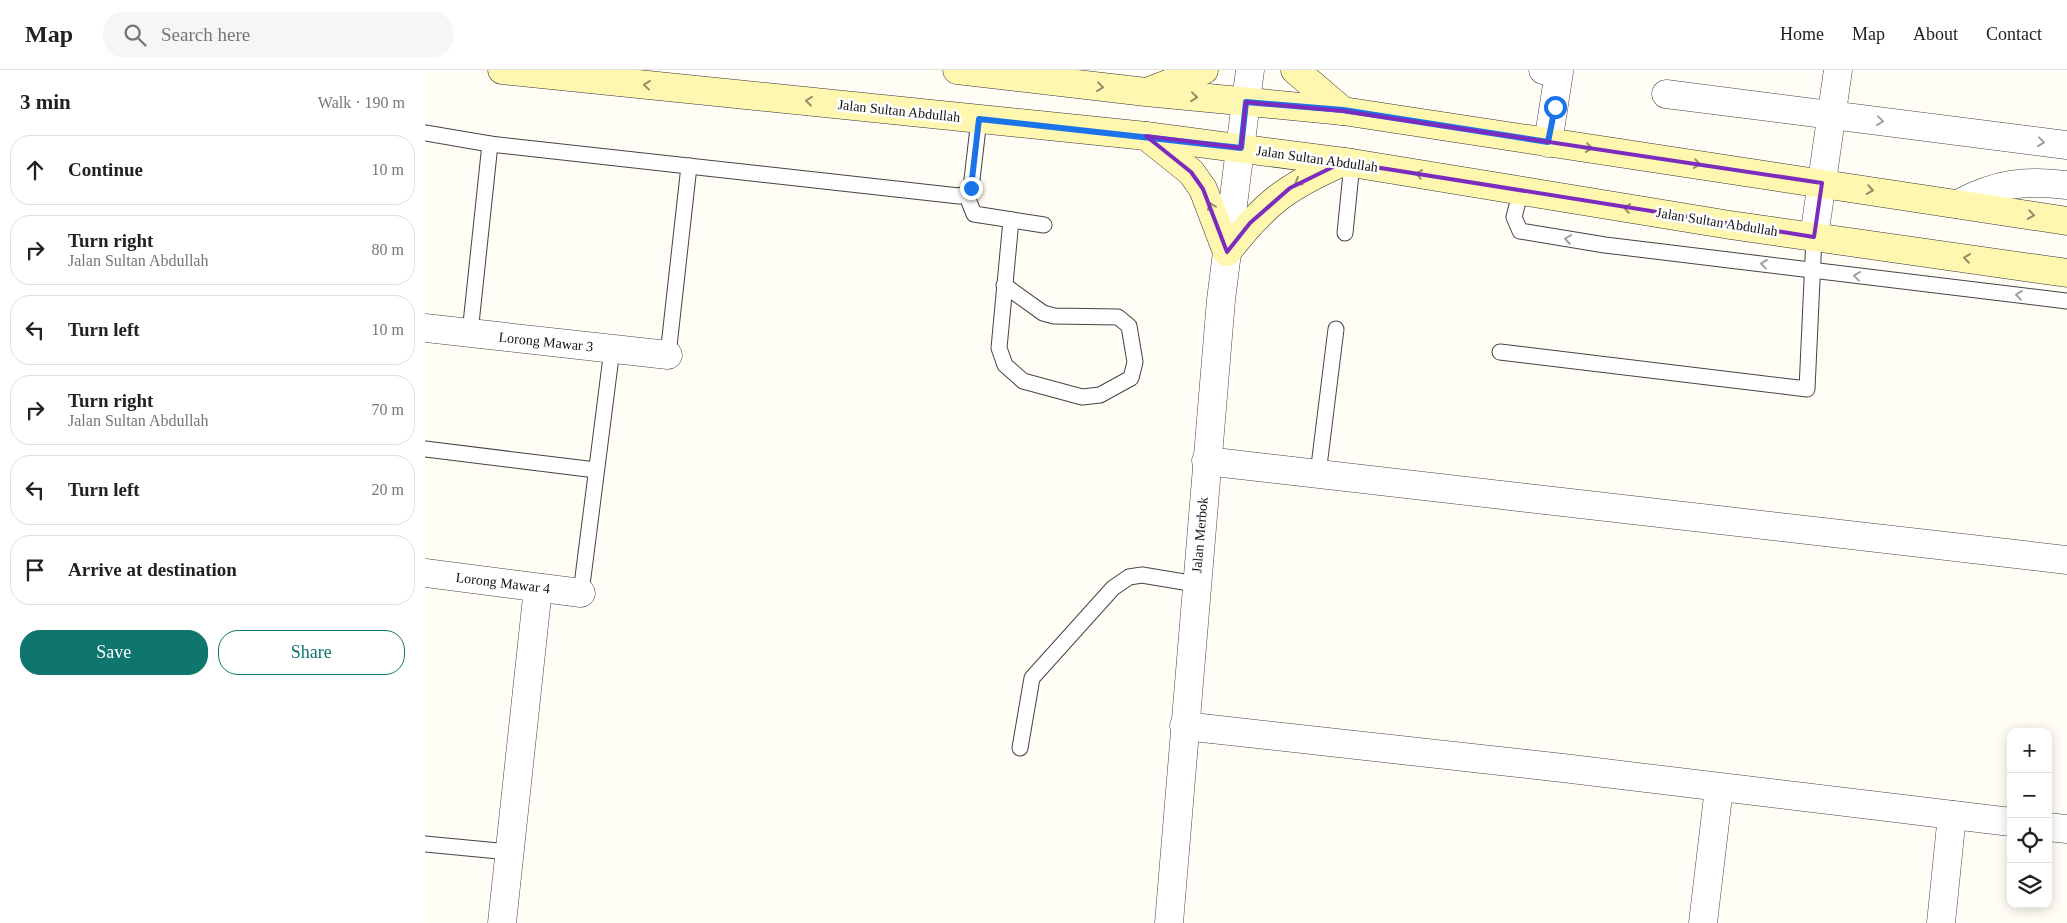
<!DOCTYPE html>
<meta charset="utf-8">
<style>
:root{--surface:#fff;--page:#f6f6f6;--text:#222;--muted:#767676;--line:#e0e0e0;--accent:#0f766e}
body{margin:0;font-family:Georgia,serif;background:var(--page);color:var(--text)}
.controls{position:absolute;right:15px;bottom:15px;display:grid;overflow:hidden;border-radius:10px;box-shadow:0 2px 12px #0003}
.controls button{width:45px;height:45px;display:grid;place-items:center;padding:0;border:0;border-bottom:1px solid var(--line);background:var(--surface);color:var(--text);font:25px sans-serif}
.stop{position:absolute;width:15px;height:15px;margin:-11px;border:4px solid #1a73e8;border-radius:50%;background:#fff}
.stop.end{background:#1a73e8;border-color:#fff;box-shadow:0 1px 5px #0008}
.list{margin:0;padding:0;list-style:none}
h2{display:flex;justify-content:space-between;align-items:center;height:65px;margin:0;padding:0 20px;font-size:21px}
h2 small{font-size:16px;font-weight:400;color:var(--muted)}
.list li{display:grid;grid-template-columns:32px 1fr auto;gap:15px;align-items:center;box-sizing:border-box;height:70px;margin:0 10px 10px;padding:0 10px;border:1px solid var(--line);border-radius:20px}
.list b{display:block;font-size:19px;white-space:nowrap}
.list p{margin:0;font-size:16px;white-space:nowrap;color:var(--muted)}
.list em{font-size:16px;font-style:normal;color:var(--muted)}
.actions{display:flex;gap:10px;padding:15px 20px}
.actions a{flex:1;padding:11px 0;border:1px solid var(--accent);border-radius:20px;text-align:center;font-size:18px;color:var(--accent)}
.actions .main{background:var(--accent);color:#fff}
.icon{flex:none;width:28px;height:28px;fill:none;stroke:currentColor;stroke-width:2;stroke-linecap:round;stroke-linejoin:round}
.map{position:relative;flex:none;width:1642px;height:853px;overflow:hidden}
header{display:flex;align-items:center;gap:30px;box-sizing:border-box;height:70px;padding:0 25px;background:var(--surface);border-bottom:1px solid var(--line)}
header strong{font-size:24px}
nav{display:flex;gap:28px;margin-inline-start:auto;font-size:18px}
.search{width:350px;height:45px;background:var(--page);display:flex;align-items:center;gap:12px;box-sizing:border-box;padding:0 18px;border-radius:20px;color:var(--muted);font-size:19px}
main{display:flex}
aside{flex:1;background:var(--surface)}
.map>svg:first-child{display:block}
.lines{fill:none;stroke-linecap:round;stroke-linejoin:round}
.service-casing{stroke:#444;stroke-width:17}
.minor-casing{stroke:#444;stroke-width:29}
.tertiary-casing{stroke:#444;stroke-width:29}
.secondary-casing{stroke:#333;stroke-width:29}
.service{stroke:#fff;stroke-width:15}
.minor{stroke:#fff;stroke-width:28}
.tertiary{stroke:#fff;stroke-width:28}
.secondary{stroke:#fff6b0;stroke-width:28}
.oneway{stroke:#948f68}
.oneway2{stroke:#a0a0a0}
.route{stroke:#1a73e8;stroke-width:6}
.marked{fill:none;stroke:#7b2cbf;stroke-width:4;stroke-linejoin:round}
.labels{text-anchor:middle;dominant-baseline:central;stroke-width:5;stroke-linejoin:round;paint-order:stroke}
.street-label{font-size:14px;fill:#111;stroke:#fff}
</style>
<header>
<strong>Map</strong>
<div class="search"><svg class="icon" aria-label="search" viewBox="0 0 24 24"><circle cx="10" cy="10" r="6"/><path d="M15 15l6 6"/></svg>Search here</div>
<nav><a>Home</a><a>Map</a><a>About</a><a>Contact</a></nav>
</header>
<main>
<aside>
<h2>3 min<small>Walk · 190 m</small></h2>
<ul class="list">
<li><svg class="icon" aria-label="ahead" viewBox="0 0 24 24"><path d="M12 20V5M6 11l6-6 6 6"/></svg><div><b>Continue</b></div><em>10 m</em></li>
<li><svg class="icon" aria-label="right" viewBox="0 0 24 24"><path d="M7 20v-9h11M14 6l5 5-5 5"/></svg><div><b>Turn right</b><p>Jalan Sultan Abdullah</p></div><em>80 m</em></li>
<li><svg class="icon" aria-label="left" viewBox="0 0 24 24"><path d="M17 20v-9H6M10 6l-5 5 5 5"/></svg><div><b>Turn left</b></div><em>10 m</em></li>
<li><svg class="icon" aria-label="right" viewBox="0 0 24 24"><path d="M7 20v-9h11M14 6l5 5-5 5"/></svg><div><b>Turn right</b><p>Jalan Sultan Abdullah</p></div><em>70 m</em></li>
<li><svg class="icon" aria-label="left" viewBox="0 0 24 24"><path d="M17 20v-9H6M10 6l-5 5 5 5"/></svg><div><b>Turn left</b></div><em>20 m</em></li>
<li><svg class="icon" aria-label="arrive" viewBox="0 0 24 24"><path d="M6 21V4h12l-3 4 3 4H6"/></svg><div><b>Arrive at destination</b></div></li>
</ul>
<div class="actions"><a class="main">Save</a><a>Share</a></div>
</aside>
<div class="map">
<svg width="1642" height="853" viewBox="0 0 1642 853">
<rect width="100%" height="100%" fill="#fffdf5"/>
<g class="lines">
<defs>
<g id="service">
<path d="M0,63L65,74L534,126L541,124L546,118L554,49"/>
<path d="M1096,120L1089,147L1095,161L1180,175L1642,231"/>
<path d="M541,124L549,144L619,155"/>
<path d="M920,163L927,93"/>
<path d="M579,215L618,243L629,246L693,247L704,256L710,292L706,308L675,325L657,327L598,311L580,295L574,278L586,150"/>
<path d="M45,263L65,74"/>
<path d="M1075,282L1382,319L1389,167"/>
<path d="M243,285L264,96"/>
<path d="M0,379L171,400"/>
<path d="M893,404L911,259"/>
<path d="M156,523L187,279"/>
<path d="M595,678L607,608L688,518L704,507L717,505L771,514"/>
<path d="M0,774L84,782"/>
</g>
<g id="minor">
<path d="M1118,0L1134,2L1123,73"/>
<path d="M1241,24L1642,75"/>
<path d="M1533,134C1571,113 1600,110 1642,115"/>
<path d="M1389,167L1413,0"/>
<path d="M0,258L243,285"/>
<path d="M781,391L1642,490"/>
<path d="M0,503L156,523"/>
<path d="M759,656L1138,698L1586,752"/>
<path d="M1623,757L1642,759"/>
<path d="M77,853L113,518"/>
<path d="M1278,853L1294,718"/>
<path d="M1516,853L1527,745"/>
</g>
<path id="tertiary" d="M744,853L796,230L825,0"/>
<g id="secondary">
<path d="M77,0L721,66L927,93L1305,155L1642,203"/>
<path d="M532,0L721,22L918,41L1642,151"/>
<path d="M870,0L918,41"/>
<path d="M727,20L779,0"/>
<path d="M721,66L766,102L778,119L802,182"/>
<path d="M802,182C840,133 861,117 918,92"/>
</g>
</defs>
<use href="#service" class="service-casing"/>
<use href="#minor" class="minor-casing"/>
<use href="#tertiary" class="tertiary-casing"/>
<use href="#secondary" class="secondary-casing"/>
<use href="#service" class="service"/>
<use href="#minor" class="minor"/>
<use href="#tertiary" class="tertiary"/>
<use href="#secondary" class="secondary"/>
</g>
<defs><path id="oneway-chevron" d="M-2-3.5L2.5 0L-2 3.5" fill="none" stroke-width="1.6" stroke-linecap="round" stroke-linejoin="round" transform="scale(1.25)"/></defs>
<g class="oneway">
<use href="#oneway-chevron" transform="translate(222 15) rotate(-174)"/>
<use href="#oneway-chevron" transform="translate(675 17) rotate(7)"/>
<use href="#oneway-chevron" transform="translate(769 27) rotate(6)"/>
<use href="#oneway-chevron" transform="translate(384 31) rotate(-174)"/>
<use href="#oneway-chevron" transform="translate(1164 78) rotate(8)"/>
<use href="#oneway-chevron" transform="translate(1272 94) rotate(9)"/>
<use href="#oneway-chevron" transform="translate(994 104) rotate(-171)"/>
<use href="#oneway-chevron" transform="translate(873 112) rotate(150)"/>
<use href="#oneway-chevron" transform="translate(1445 120) rotate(9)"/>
<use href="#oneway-chevron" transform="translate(786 136) rotate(-113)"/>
<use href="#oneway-chevron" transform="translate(1202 138) rotate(-171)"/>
<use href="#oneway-chevron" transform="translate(1606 145) rotate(9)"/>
<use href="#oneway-chevron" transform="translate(1542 188) rotate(-172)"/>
</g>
<g class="oneway2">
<use href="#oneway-chevron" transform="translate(1455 51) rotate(7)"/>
<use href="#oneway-chevron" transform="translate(1616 72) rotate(7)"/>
<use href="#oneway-chevron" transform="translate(1143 169) rotate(-171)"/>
<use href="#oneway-chevron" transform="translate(1339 194) rotate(-173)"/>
<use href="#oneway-chevron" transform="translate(1432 206) rotate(-173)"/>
<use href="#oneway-chevron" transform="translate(1594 225) rotate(-173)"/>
</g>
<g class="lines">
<path class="route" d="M546,118L554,49L816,78L821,32L918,40L1123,72L1130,37"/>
</g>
<path class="marked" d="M821,32L918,41L1397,113L1389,167L918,92L865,118L825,153L802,182L778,119L766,102L721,66L816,78Z"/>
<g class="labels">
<g class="street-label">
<text transform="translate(474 41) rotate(6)">Jalan Sultan Abdullah</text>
<text transform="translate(892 89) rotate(8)">Jalan Sultan Abdullah</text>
<text transform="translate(1292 152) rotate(9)">Jalan Sultan Abdullah</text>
<text transform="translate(121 272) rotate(6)">Lorong Mawar 3</text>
<text transform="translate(775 465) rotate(-85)">Jalan Merbok</text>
<text transform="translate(78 513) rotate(7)">Lorong Mawar 4</text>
</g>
</g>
</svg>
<div class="controls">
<button>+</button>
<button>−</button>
<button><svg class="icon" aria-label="locate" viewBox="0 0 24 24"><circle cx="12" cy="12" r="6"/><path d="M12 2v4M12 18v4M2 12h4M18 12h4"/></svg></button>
<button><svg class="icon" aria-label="layers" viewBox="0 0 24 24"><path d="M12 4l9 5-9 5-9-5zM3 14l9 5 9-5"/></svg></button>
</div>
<div class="stop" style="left:1130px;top:37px"></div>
<div class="stop end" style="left:546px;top:118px"></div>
</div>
</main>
